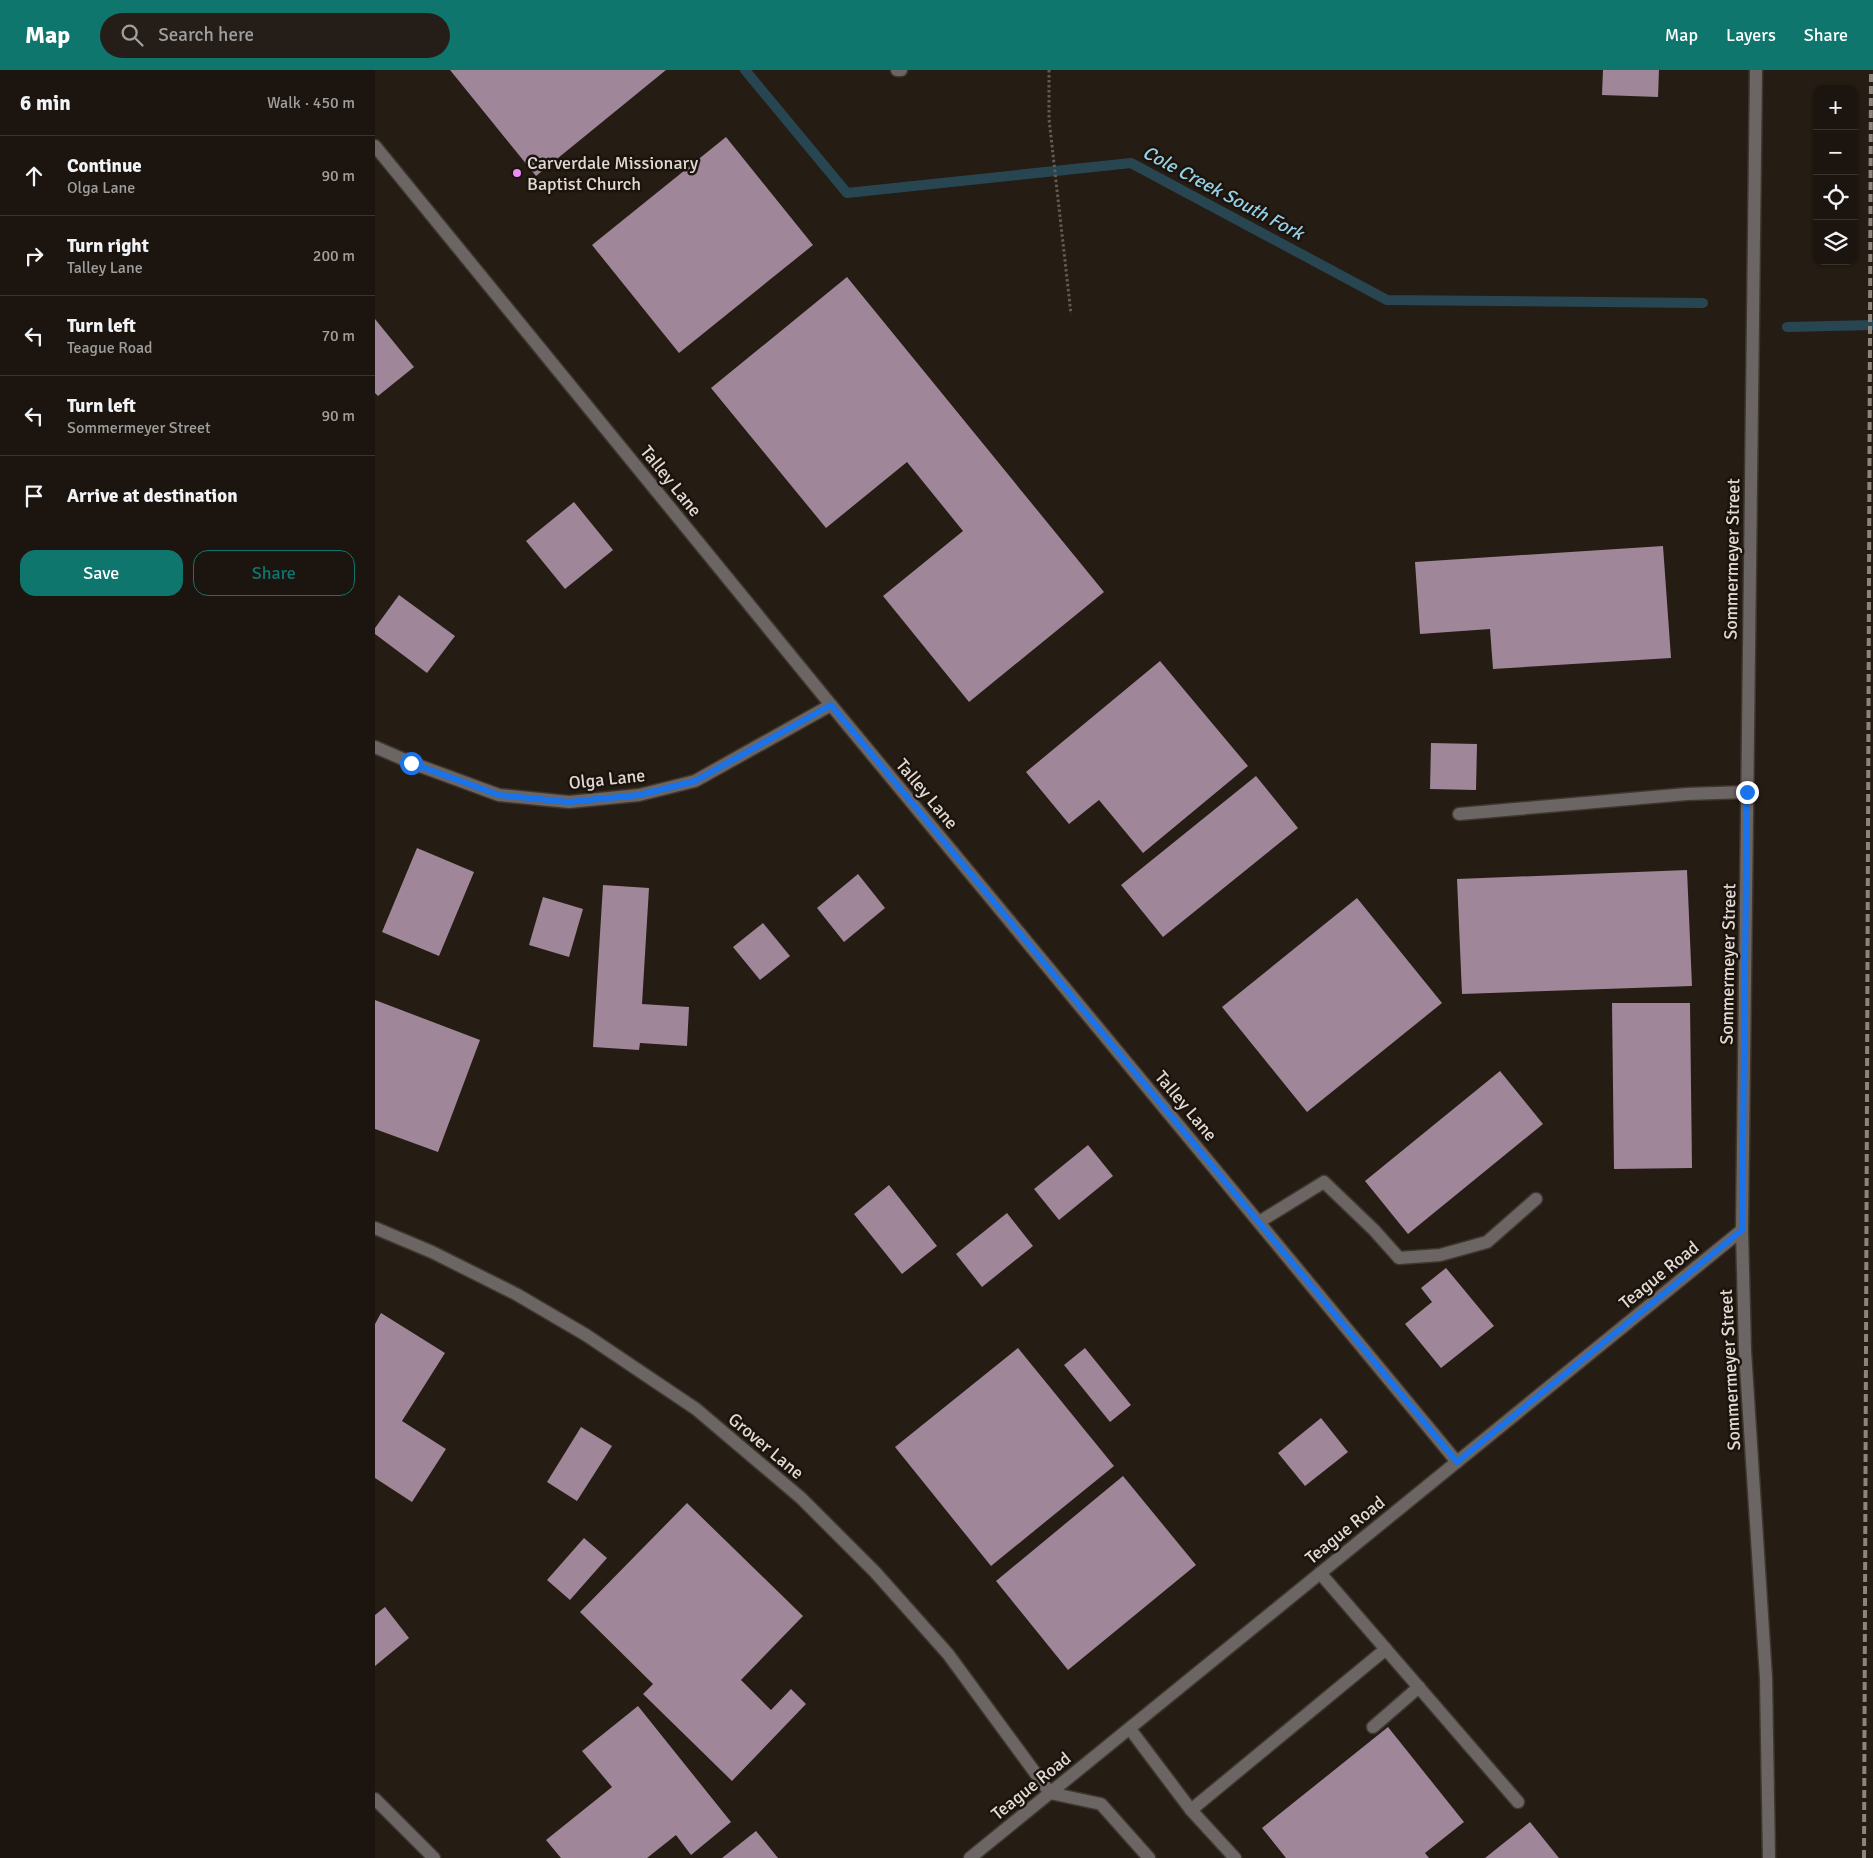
<!DOCTYPE html>
<meta charset="utf-8">
<style>
:root{--surface:#1c150f;--page:#251e18;--text:#f1f3f6;--muted:#a09f9e;--line:#3a342f;--accent:#0f766e}
body{margin:0;font-family:Signika,sans-serif;background:var(--page);color:var(--text)}
.controls{position:absolute;right:15px;top:15px;display:grid;overflow:hidden;border-radius:10px;box-shadow:0 1px 4px #0004}
.controls button{width:45px;height:45px;display:grid;place-items:center;padding:0;border:0;border-bottom:1px solid var(--line);background:var(--surface);color:var(--text);font:25px sans-serif}
.stop{position:absolute;width:15px;height:15px;margin:-11px;border:4px solid #1a73e8;border-radius:50%;background:#fff}
.stop.end{background:#1a73e8;border-color:#fff;box-shadow:0 1px 5px #0008}
.list{margin:0;padding:0;list-style:none}
h2{display:flex;justify-content:space-between;align-items:center;height:65px;margin:0;padding:0 20px;font-size:21px}
h2 small{font-size:16px;font-weight:400;color:var(--muted)}
.list li{display:grid;grid-template-columns:32px 1fr auto;gap:15px;align-items:center;box-sizing:border-box;height:80px;padding:0 20px;border-top:1px solid var(--line)}
.list b{display:block;font-size:19px;white-space:nowrap}
.list p{margin:0;font-size:16px;white-space:nowrap;color:var(--muted)}
.list em{font-size:16px;font-style:normal;color:var(--muted)}
.actions{display:flex;gap:10px;padding:15px 20px}
.actions a{flex:1;padding:11px 0;border:1px solid var(--accent);border-radius:15px;text-align:center;font-size:18px;color:var(--accent)}
.actions .main{background:var(--accent);color:#fff}
.icon{flex:none;width:28px;height:28px;fill:none;stroke:currentColor;stroke-width:2;stroke-linecap:round;stroke-linejoin:round}
.map{position:relative;flex:none;width:1498px;height:1788px;overflow:hidden}
header{display:flex;align-items:center;gap:30px;box-sizing:border-box;height:70px;padding:0 25px;background:var(--accent);color:#fff}
header strong{font-size:24px}
nav{display:flex;gap:28px;margin-inline-start:auto;font-size:18px}
.search{width:350px;height:45px;background:var(--page);display:flex;align-items:center;gap:12px;box-sizing:border-box;padding:0 18px;border-radius:28px;color:var(--muted);font-size:19px}
main{display:flex}
aside{flex:1;background:var(--surface)}
.map>svg:first-child{display:block}
.lines{fill:none;stroke-linecap:round;stroke-linejoin:round}
.stream{stroke:#284651;stroke-width:10}
.building{fill:#9f8698}
.minor-casing{stroke:#3f372f;stroke-width:15}
.path{stroke:#635b54;stroke-width:3;stroke-dasharray:2.5 2.5;stroke-linecap:butt}
.minor{stroke:#6b6563;stroke-width:12}
.rail{stroke:#8c857e;stroke-width:4;stroke-dasharray:8 4;stroke-linecap:butt}
.route{stroke:#1a73e8;stroke-width:6}
.poi-dot{fill:#ee8bf8;stroke:#1b130c;stroke-width:2}
.labels{text-anchor:middle;dominant-baseline:central;stroke-width:5;stroke-linejoin:round;paint-order:stroke}
.poi-label{font-size:18px;fill:#e0dad5;stroke:#1b130c;text-anchor:start}
.street-label{font-size:18px;fill:#e0dad5;stroke:#1b130c}
.water-label{font-size:19px;font-style:italic;fill:#93d1e7;stroke:#1b130c}
</style>
<header>
<strong>Map</strong>
<div class="search"><svg class="icon" aria-label="search" viewBox="0 0 24 24"><circle cx="10" cy="10" r="6"/><path d="M15 15l6 6"/></svg>Search here</div>
<nav><a>Map</a><a>Layers</a><a>Share</a></nav>
</header>
<main>
<aside>
<h2>6 min<small>Walk · 450 m</small></h2>
<ul class="list">
<li><svg class="icon" aria-label="ahead" viewBox="0 0 24 24"><path d="M12 20V5M6 11l6-6 6 6"/></svg><div><b>Continue</b><p>Olga Lane</p></div><em>90 m</em></li>
<li><svg class="icon" aria-label="right" viewBox="0 0 24 24"><path d="M7 20v-9h11M14 6l5 5-5 5"/></svg><div><b>Turn right</b><p>Talley Lane</p></div><em>200 m</em></li>
<li><svg class="icon" aria-label="left" viewBox="0 0 24 24"><path d="M17 20v-9H6M10 6l-5 5 5 5"/></svg><div><b>Turn left</b><p>Teague Road</p></div><em>70 m</em></li>
<li><svg class="icon" aria-label="left" viewBox="0 0 24 24"><path d="M17 20v-9H6M10 6l-5 5 5 5"/></svg><div><b>Turn left</b><p>Sommermeyer Street</p></div><em>90 m</em></li>
<li><svg class="icon" aria-label="arrive" viewBox="0 0 24 24"><path d="M6 21V4h12l-3 4 3 4H6"/></svg><div><b>Arrive at destination</b></div></li>
</ul>
<div class="actions"><a class="main">Save</a><a>Share</a></div>
</aside>
<div class="map">
<svg width="1498" height="1788" viewBox="0 0 1498 1788">
<rect width="100%" height="100%" fill="#251c14"/>
<g class="lines">
<g class="stream">
<path d="M370,0L472,123L756,93L1012,230L1328,233"/>
<path d="M1412,257L1498,255"/>
</g>
</g>
<g class="building">
<path d="M75,0H291L161,106Z"/>
<path d="M1228,0H1284L1283,27L1227,25Z"/>
<path d="M351,67L438,175L304,283L217,175Z"/>
<path d="M472,207L729,522L594,632L508,526L588,461L532,392L451,458L336,318Z"/>
<path d="M0,249L39,297L3,326L0,323Z"/>
<path d="M199,432L238,480L190,519L151,471Z"/>
<path d="M1288,476L1296,588L1118,599L1115,559L1045,564L1040,492Z"/>
<path d="M24,525L80,566L52,603L0,564V558Z"/>
<path d="M785,591L873,696L768,783L724,730L694,754L651,702Z"/>
<path d="M1056,673L1102,674L1101,720L1055,719Z"/>
<path d="M881,706L923,758L788,867L746,815Z"/>
<path d="M42,778L99,802L64,886L7,862Z"/>
<path d="M1312,800L1317,916L1087,924L1082,809Z"/>
<path d="M483,804L510,838L469,872L442,838Z"/>
<path d="M228,815L274,818L267,934L314,937L312,976L265,973L264,980L218,977Z"/>
<path d="M168,827L208,839L194,887L154,875Z"/>
<path d="M982,828L1067,933L932,1042L847,937Z"/>
<path d="M388,853L415,886L385,910L358,877Z"/>
<path d="M0,930L105,970L63,1082L0,1059Z"/>
<path d="M1237,933H1315L1317,1098L1239,1099Z"/>
<path d="M1125,1001L1168,1054L1033,1164L990,1111Z"/>
<path d="M713,1075L738,1106L684,1150L659,1119Z"/>
<path d="M514,1115L562,1176L527,1204L479,1144Z"/>
<path d="M632,1143L658,1176L607,1217L581,1184Z"/>
<path d="M1071,1198L1119,1256L1066,1298L1030,1254L1057,1232L1046,1218Z"/>
<path d="M6,1243L70,1283L27,1351L71,1379L37,1432L0,1408V1254Z"/>
<path d="M643,1278L739,1396L616,1496L520,1377Z"/>
<path d="M710,1278L756,1335L735,1352L689,1295Z"/>
<path d="M946,1348L973,1382L930,1416L903,1383Z"/>
<path d="M206,1357L237,1376L202,1431L172,1412Z"/>
<path d="M748,1406L821,1495L693,1600L621,1511Z"/>
<path d="M312,1433L428,1546L366,1610L396,1640L416,1619L431,1634L357,1711L268,1624L278,1614L205,1542Z"/>
<path d="M209,1468L232,1488L195,1530L172,1510Z"/>
<path d="M10,1537L34,1568L0,1596V1545Z"/>
<path d="M263,1636L356,1752L316,1785L301,1765L272,1788H186L171,1770L237,1717L207,1681Z"/>
<path d="M1013,1657L1089,1752L1050,1783L1054,1788H911L887,1758Z"/>
<path d="M1155,1752L1184,1788H1110Z"/>
<path d="M381,1761L403,1788H347Z"/>
</g>
<g class="lines">
<defs>
<g id="minor">
<path d="M522,0H526"/>
<path d="M1381,0L1367,1160L1370,1281L1391,1608L1394,1788"/>
<path d="M0,76L456,635L1082,1392"/>
<path d="M0,677L37,693L124,725L194,732L264,725L320,711L456,635"/>
<path d="M1084,744L1312,724L1372,722"/>
<path d="M884,1152L949,1112L999,1160L1024,1188L1065,1185L1112,1172L1161,1129"/>
<path d="M0,1158L57,1182L141,1224L211,1265L321,1339L426,1428L500,1502L573,1584L675,1723L726,1734L774,1788"/>
<path d="M945,1503L1143,1732"/>
<path d="M998,1657L1044,1617"/>
<path d="M755,1659L816,1740L860,1788"/>
<path d="M0,1729L59,1788"/>
<path d="M816,1740L1011,1579"/>
<path d="M595,1788L1367,1160"/>
</g>
</defs>
<use href="#minor" class="minor-casing"/>
<path class="path" d="M674,0V49L696,244"/>
<use href="#minor" class="minor"/>
<path class="rail" d="M1489,1788L1496,0"/>
</g>
<g class="lines">
<path class="route" d="M36,693L124,725L194,732L264,725L320,711L456,635L1082,1392L1367,1160L1372,722"/>
</g>
<circle class="poi-dot" cx="142" cy="103" r="5"/>
<g class="labels">
<g class="poi-label">
<text x="152" y="93">Carverdale Missionary<tspan x="152" dy="21">Baptist Church</tspan></text>
</g>
<g class="street-label">
<text transform="translate(296 411) rotate(51)">Talley Lane</text>
<text transform="translate(1357 489) rotate(-89)">Sommermeyer Street</text>
<text transform="translate(232 709) rotate(-6)">Olga Lane</text>
<text transform="translate(552 724) rotate(50)">Talley Lane</text>
<text transform="translate(1353 894) rotate(-89)">Sommermeyer Street</text>
<text transform="translate(811 1036) rotate(50)">Talley Lane</text>
<text transform="translate(1284 1205) rotate(-39)">Teague Road</text>
<text transform="translate(1355 1300) rotate(-93)">Sommermeyer Street</text>
<text transform="translate(391 1376) rotate(40)">Grover Lane</text>
<text transform="translate(970 1460) rotate(-39)">Teague Road</text>
<text transform="translate(656 1716) rotate(-39)">Teague Road</text>
</g>
<g class="water-label">
<text transform="translate(848 123) rotate(28)">Cole Creek South Fork</text>
</g>
</g>
</svg>
<div class="controls">
<button>+</button>
<button>−</button>
<button><svg class="icon" aria-label="locate" viewBox="0 0 24 24"><circle cx="12" cy="12" r="6"/><path d="M12 2v4M12 18v4M2 12h4M18 12h4"/></svg></button>
<button><svg class="icon" aria-label="layers" viewBox="0 0 24 24"><path d="M12 4l9 5-9 5-9-5zM3 14l9 5 9-5"/></svg></button>
</div>
<div class="stop" style="left:36px;top:693px"></div>
<div class="stop end" style="left:1372px;top:722px"></div>
</div>
</main>
